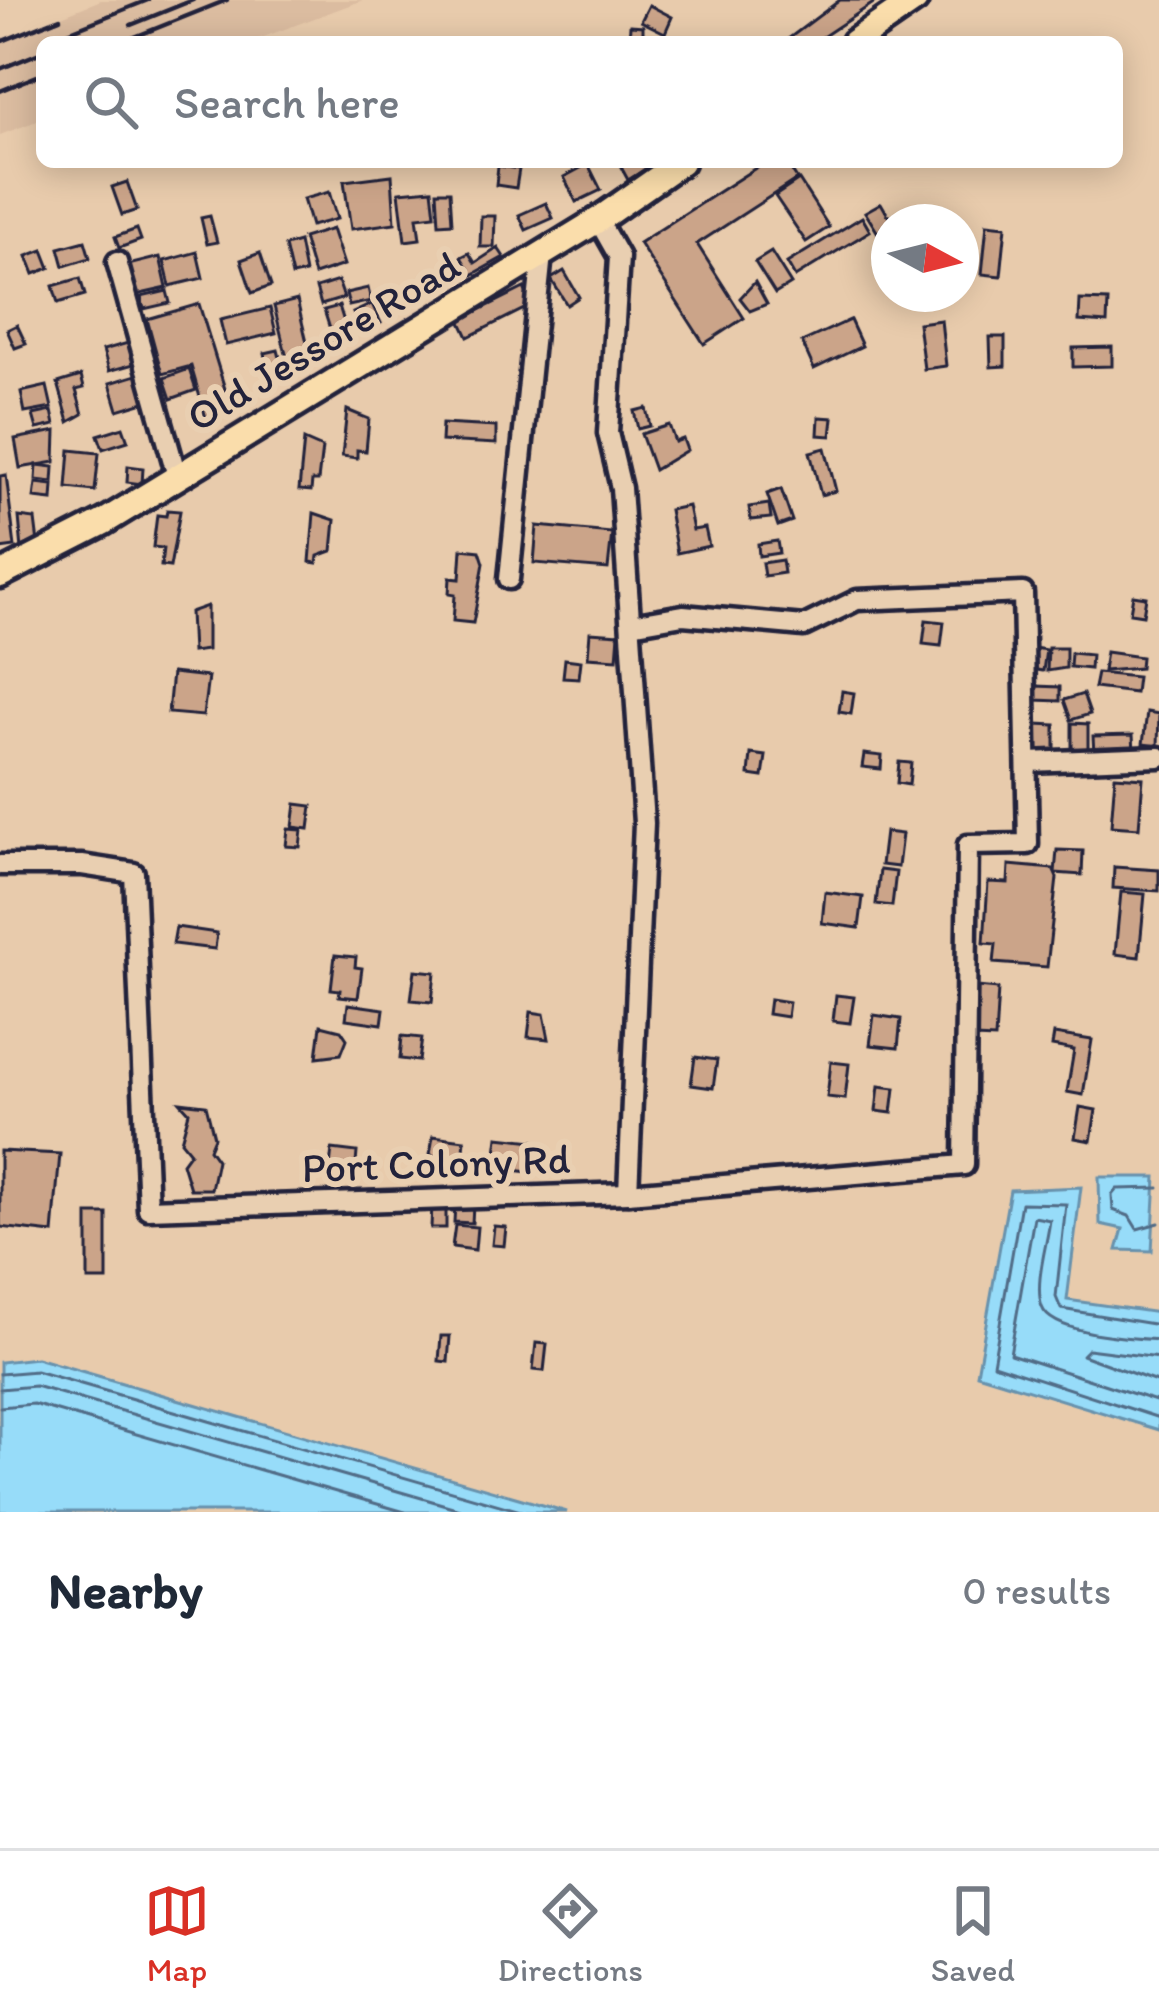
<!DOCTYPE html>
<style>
:root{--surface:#fff;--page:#f6f6f7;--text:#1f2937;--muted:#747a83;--line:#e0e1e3;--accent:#d93025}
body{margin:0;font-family:Itim,sans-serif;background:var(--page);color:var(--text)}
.compass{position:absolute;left:871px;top:204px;width:108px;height:108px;border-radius:50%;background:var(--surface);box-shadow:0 6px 30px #0003;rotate:97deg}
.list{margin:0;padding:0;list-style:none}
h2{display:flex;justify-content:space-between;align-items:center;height:156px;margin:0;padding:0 48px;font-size:51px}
h2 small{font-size:39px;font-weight:400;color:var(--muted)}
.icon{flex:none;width:66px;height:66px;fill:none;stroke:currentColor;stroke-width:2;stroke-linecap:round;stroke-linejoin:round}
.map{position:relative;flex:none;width:1159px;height:1512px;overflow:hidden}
.search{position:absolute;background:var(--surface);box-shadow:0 6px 30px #0003;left:36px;right:36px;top:36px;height:132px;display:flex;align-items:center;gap:30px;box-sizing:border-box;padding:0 42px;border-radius:18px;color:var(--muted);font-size:45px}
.sheet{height:336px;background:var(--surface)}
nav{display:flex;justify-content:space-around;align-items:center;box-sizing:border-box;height:168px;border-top:3px solid var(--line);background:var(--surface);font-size:33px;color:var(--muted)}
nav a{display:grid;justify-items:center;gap:6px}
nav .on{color:var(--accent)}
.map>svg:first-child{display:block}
.built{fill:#dbbca0}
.water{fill:#97dcf9;stroke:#6892ad;stroke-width:3}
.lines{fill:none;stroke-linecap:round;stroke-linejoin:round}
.shore{stroke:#516c87;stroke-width:3}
.building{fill:#cba489;stroke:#22223b;stroke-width:3}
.minor-casing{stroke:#22223b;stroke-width:27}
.major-casing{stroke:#22223b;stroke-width:33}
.minor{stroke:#e9cfb1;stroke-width:18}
.major{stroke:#faddab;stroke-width:24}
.rail{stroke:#22223b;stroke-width:4.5}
.labels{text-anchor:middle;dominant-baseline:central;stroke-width:12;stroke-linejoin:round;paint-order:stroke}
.street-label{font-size:42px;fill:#22223b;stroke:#e9cfb1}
</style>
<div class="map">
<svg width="1159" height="1512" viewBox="0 0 1159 1512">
<rect width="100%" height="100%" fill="#e8cbac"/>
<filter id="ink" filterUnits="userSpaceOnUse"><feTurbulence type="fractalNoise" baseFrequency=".00833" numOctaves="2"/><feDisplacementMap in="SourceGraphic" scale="24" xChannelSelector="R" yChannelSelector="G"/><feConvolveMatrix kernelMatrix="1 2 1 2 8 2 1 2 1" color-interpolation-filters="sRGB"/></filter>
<g filter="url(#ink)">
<path class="built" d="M101,0H363L250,42H42V119L0,135V41Z"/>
<g class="water">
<path d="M1099,1177H1156L1152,1251L1117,1250L1123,1229L1100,1224Z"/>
<path d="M1081,1187L1067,1300L1159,1313V1430L977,1374L1010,1190Z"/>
<path d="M36,1358L567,1512H0V1362Z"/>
</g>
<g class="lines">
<g class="shore">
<path d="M1159,1188L1117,1189L1112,1195L1113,1210L1129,1216L1137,1229L1159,1223"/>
<path d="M1159,1325L1061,1309L1056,1297L1066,1204L1021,1203L993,1364L1159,1418"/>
<path d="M1159,1340C1133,1338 1051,1334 1042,1307C1034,1284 1047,1245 1050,1220L1034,1217L1010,1354L1159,1402"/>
<path d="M1159,1358L1088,1349L1082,1355L1159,1383"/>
<path d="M0,1374L36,1371L524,1512"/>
<path d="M0,1389L35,1386L470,1512"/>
<path d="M0,1407L33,1404L405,1512"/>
</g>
</g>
<g class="building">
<path d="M840,0H878L815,42H784Z"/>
<path d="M649,5L672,17L665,33L641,21Z"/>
<path d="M630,25L643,26V42H629Z"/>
<path d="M630,162H652L654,164L628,180L621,167Z"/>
<path d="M765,162H786L797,179L697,244L744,318L704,344L639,243Z"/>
<path d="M588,164L601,190L576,202L564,177Z"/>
<path d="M498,166L519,169L516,188L496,185Z"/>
<path d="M392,175L395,223L351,229L344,181Z"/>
<path d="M799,180L829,227L806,242L775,196Z"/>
<path d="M127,182L137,210L122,215L112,187Z"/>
<path d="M432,189L435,215L417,217L420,239L405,241L399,192Z"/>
<path d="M437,191H450L452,223L439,224Z"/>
<path d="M329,192L337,219L311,226L303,199Z"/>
<path d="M546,203L553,218L526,230L519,215Z"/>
<path d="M881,203L892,222L878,233L865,212Z"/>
<path d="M210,216L217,242L207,244L201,218Z"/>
<path d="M481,216H495L494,247H480Z"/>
<path d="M862,217L870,231L795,277L787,263Z"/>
<path d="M987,224L1006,226L1001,276L982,274Z"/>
<path d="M137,229L141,240L119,248L115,237Z"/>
<path d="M332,229L344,265L314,275L303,238Z"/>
<path d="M85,241L90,258L64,266L59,248Z"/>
<path d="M299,242L305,273L292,276L285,246Z"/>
<path d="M498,248L504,257L472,275L461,257L469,253L475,263Z"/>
<path d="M43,250L50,268L34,274L27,256Z"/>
<path d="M197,252L203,278L170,286L164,261Z"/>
<path d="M771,252L791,284L775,294L755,262Z"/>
<path d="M260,253L271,286L252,293L241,260Z"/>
<path d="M160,257L167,288L136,295L128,265Z"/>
<path d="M564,271L579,297L567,305L551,279Z"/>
<path d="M80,278L85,295L58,303L53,286Z"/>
<path d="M338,281L344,298L321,305L316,288Z"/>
<path d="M755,282L767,304L750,311L740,298Z"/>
<path d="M368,288L371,301L349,306L346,293Z"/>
<path d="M524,288L532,305L468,337L460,320Z"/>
<path d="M167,291L170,303L144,309L141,297Z"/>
<path d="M297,300L312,364L290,370L274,306Z"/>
<path d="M1080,300L1108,301L1107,323L1079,321Z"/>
<path d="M199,304L232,412L206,418L191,366L162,374L147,319Z"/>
<path d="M372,304L381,323L362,332L353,313Z"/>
<path d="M339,306L350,341L335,345L324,310Z"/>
<path d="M270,308L276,333L226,345L220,320Z"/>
<path d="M850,320L862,346L814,369L802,342Z"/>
<path d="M941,320L946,366L924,369L918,323Z"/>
<path d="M17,325L26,344L15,348L7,330Z"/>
<path d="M990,337H1005V366L991,367Z"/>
<path d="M135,341L141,362L109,371L103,350Z"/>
<path d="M1112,347V366L1073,367V348Z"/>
<path d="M278,350L283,369L269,372L265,353Z"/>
<path d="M189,369L196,390L171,399L164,378Z"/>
<path d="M143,373L151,400L118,410L110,383Z"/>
<path d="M81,376L84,388L76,390L83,414L69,422L58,383Z"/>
<path d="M47,386L52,408L25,413L21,392Z"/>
<path d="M646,408L650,426L638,429L634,411Z"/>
<path d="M347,410L369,419L366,451L357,450V458L342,456Z"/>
<path d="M52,411L55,425L37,429L33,415Z"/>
<path d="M819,417L833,418L831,436L818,435Z"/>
<path d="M442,424L496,427V444L441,441Z"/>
<path d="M669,425L675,442L683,439L687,450L654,470L641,434Z"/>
<path d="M123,427L128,441L103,449L98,435Z"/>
<path d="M56,431L55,462L20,468L15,439Z"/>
<path d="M304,440L322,448L318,481H312L311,491L299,490Z"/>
<path d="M825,448L836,491L821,495L810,452Z"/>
<path d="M70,450L99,453L95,491L67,488Z"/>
<path d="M37,465L54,467L53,482L36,480Z"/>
<path d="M128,466L143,468L142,484L127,482Z"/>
<path d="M6,475L15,547L0,549V476Z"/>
<path d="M36,483L53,485L52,500L34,498Z"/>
<path d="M781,489L792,521L778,526L767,494Z"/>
<path d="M769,504L771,518L751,520L749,507Z"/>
<path d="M688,506L693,530L705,528L709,546L677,553L669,510Z"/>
<path d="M167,510L180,511L170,567L161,566L163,548L153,547L157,515L166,516Z"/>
<path d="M314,513L335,520L332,551L318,556L317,563L310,562Z"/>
<path d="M19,517L35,519L38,543L22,550Z"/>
<path d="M537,526L612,533L608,569L534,563Z"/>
<path d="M777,541L779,553L759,556L758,544Z"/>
<path d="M462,549L480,551L484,563L473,623L453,621L455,595L449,594L450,578L460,579Z"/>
<path d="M782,560L784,573L764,576L762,563Z"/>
<path d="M1133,595L1146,597L1143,615L1130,613Z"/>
<path d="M207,606V650L192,652L190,612Z"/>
<path d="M926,620L944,622L941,646L923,644Z"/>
<path d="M590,632L619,634L617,659L588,657Z"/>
<path d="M1034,648L1046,650L1043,671L1031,669Z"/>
<path d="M1048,648H1066V668L1047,671Z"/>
<path d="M1106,652L1141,657L1140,668L1103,671Z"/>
<path d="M1071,653L1091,655L1090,669L1070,667Z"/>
<path d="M565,659L581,661L579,678L563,677Z"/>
<path d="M172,673L208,677L203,716L168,713Z"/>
<path d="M1097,673L1137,677L1135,693L1094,688Z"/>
<path d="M1035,686L1060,687V701L1035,700Z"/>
<path d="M842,691L854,693L851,714L839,712Z"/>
<path d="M1083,694L1090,714L1071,720L1064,700Z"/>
<path d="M1147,712L1159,714L1158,746L1143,744Z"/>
<path d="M1072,723L1088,724V754L1072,753Z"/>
<path d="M1036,724L1055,725V757L1035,756Z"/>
<path d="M1133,735L1134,752L1094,753L1093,736Z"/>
<path d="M751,754L766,756L763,777L749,775Z"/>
<path d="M864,754L882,756L881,769L862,767Z"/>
<path d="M899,762L911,763L909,785L897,783Z"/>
<path d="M1115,776L1143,778L1139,828L1111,826Z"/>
<path d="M296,804L312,806L309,829L293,827Z"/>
<path d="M288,829L302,830L300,847L286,846Z"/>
<path d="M885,832L902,834L898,867L881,865Z"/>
<path d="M1057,850L1083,851L1082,875L1055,873Z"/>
<path d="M1009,865L1053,869L1057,878L1047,967L994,963L996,944L984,943L988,882L1008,883Z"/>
<path d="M1114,867L1159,870V891L1113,888Z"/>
<path d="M880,870L896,872L892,906L876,904Z"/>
<path d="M825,892L863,897L859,928L822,923Z"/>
<path d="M1121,892L1145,894L1139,957L1115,954Z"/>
<path d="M176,927L217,933L215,949L173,944Z"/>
<path d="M335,955L356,957L355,967L362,968L358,998L339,996L340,990L331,989Z"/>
<path d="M415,970L435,972L432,1002L411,1000Z"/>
<path d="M977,987L998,989L995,1039L974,1038Z"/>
<path d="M836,995L854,997L850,1023L833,1021Z"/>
<path d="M770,999L789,1002L787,1017L768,1014Z"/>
<path d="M348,1004L384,1009L382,1024L346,1019Z"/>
<path d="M531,1012L544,1014L549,1039L528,1037Z"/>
<path d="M874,1015L901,1019L898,1048L870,1045Z"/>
<path d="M321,1025L341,1030L347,1039L341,1054L317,1057Z"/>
<path d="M1054,1034L1092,1040L1083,1095L1067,1092L1074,1050L1052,1046Z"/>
<path d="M402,1036L422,1038L419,1061L400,1059Z"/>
<path d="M695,1057L717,1060L713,1088L691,1085Z"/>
<path d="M831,1062L849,1064L845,1099L827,1097Z"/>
<path d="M879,1086L895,1088L892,1113L876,1111Z"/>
<path d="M180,1102L206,1105L214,1137L209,1149L217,1160L211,1189H190L182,1163L190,1152L181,1141L189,1112Z"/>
<path d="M1080,1107L1096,1110L1091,1141L1075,1138Z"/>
<path d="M433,1136L465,1140L463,1159L430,1155Z"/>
<path d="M498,1137L534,1141L530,1172L494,1168Z"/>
<path d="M332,1149L357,1152L356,1164L350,1170L330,1167Z"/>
<path d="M0,1151L60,1154L53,1233L0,1227Z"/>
<path d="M432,1203H446V1228H431Z"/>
<path d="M455,1204L473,1205L472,1223L454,1222Z"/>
<rect x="88" y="1214" width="19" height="66"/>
<path d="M455,1225L477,1227L475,1250L452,1247Z"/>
<path d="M494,1226L506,1227L504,1246L492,1245Z"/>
<path d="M441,1336H450L448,1362L439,1361Z"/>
<path d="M536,1343L547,1344L544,1371L533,1370Z"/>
</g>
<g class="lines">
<defs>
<g id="minor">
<path d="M598,220L619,257L608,433L621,488L644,823L628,1193"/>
<path d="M117,262L177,476"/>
<path d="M509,579L542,254"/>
<path d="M1028,762L1159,757"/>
<path d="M0,865H82L134,873L148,1209L628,1193L964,1165L968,845L1028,844L1023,593L857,600L804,626L683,615L631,624"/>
</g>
<g id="major">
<path d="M854,42L915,0"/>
<path d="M0,575L104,522L598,220L681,162"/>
</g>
</defs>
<use href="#minor" class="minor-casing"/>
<use href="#major" class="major-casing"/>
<use href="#minor" class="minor"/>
<use href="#major" class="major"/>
<g class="rail">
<path d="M131,25L193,0"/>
<path d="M0,42L60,18"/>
<path d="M43,42L148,0"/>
<path d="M122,42L227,0"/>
<path d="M0,69L42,52"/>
<path d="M0,91L42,74"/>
</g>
</g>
</g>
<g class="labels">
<g class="street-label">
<text transform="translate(323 341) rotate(-31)">Old Jessore Road</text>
<text transform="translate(436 1163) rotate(-2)">Port Colony Rd</text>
</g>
</g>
</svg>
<svg class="compass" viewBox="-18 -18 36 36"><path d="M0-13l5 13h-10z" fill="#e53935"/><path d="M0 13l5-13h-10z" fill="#747a83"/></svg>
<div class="search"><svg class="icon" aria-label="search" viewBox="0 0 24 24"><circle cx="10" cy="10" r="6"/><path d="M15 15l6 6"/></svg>Search here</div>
</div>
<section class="sheet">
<h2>Nearby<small>0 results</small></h2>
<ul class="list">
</ul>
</section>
<nav>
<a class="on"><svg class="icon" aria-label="map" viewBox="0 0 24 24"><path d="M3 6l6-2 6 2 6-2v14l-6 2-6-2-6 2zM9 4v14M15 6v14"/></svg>Map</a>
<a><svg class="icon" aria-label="directions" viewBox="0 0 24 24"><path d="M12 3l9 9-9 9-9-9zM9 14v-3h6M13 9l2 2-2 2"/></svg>Directions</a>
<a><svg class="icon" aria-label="saved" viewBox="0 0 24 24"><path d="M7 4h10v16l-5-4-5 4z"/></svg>Saved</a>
</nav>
